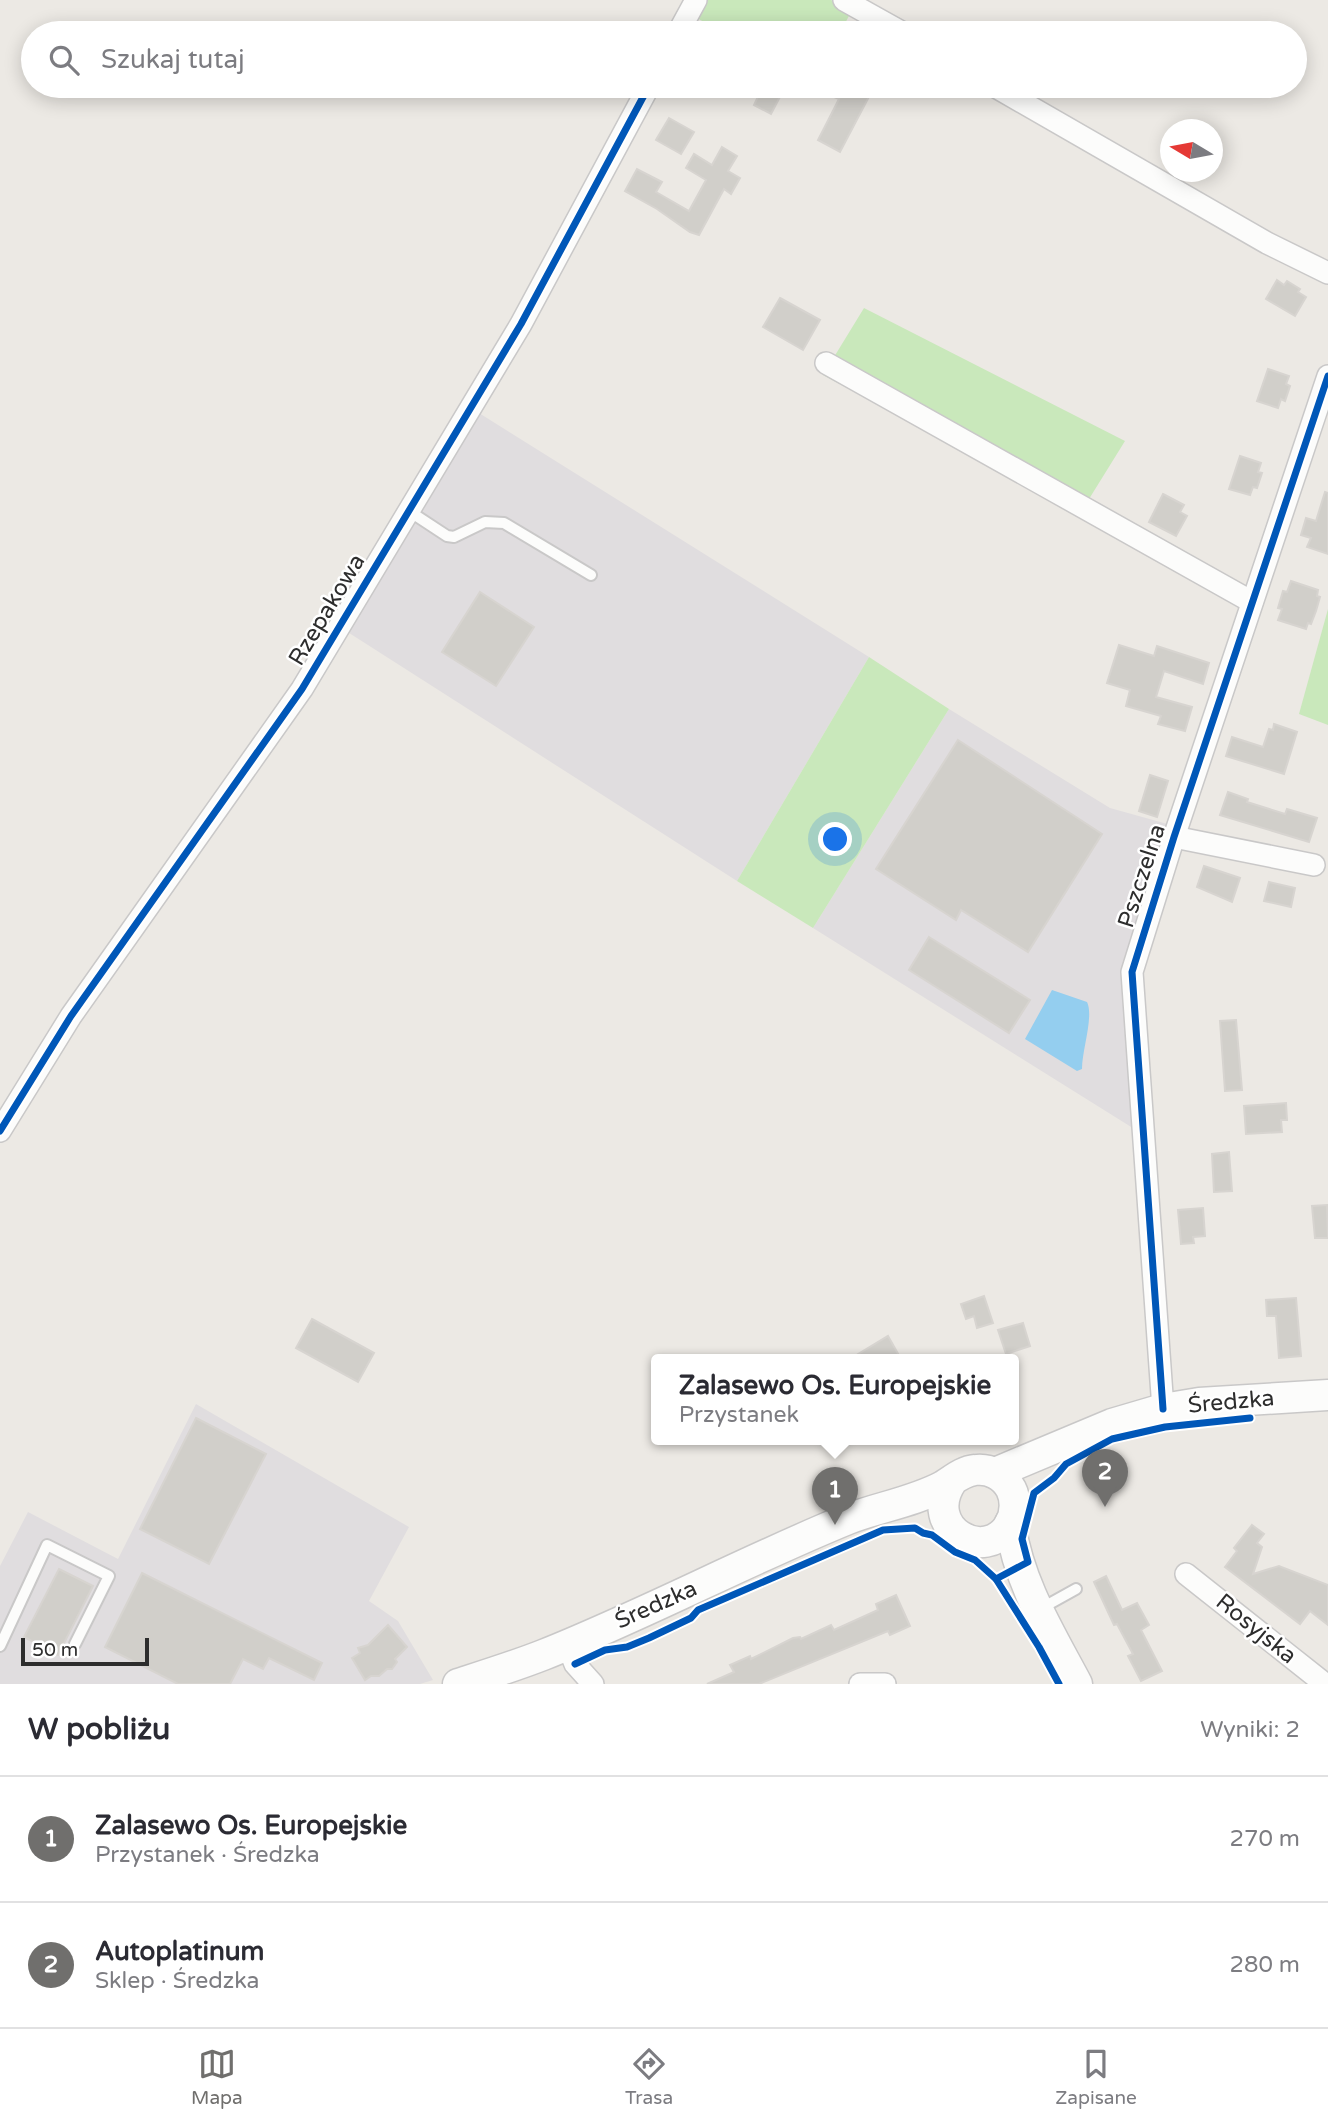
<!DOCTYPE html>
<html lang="pl">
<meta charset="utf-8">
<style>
:root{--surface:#fff;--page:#f2f2f3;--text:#2b2b33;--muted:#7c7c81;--line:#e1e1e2;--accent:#706f6d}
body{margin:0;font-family:"Varela Round",sans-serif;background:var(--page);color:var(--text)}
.compass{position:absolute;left:1160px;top:119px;width:63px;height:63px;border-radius:50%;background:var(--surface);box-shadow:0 4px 18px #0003;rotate:280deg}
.scale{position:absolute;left:21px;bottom:18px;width:128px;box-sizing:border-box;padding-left:7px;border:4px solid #2d2d2d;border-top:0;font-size:19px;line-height:24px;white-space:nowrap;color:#2d2d2d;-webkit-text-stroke:5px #fff;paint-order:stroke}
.you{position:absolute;left:836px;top:840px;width:24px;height:24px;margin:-18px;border:5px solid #fff;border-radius:50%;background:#1a73e8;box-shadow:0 0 0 10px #1a73e833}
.badge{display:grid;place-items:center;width:46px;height:46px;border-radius:50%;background:var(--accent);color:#fff;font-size:23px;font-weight:700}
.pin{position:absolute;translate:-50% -58px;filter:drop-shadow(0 2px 4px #0008)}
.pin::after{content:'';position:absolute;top:37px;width:24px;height:21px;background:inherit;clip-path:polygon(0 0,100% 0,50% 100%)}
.popup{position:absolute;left:651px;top:1354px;width:368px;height:91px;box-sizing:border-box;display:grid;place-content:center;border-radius:7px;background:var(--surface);filter:drop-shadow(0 2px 5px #0005);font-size:23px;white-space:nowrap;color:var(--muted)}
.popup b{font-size:26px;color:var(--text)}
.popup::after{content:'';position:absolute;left:50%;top:100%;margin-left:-14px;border:14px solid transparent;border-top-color:var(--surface)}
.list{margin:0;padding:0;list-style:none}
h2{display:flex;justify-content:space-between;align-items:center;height:91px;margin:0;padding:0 28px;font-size:30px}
h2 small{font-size:23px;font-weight:400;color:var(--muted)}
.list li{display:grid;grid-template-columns:46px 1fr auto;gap:21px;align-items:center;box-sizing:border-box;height:126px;padding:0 28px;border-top:2px solid var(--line)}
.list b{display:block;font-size:26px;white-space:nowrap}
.list p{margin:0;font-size:23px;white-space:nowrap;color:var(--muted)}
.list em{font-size:23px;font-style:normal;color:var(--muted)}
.icon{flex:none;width:38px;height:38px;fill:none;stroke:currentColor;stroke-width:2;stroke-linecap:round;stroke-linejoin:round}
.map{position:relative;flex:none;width:1328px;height:1684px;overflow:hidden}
.search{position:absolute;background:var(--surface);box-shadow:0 4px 18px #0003;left:21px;right:21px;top:21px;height:77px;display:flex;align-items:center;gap:18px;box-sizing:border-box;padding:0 24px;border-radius:38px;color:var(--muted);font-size:26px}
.sheet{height:343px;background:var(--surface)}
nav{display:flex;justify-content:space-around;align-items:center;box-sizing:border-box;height:98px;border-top:2px solid var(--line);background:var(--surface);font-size:19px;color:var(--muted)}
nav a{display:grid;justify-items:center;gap:4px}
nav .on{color:var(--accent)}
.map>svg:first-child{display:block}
.industrial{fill:#e0dddf}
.green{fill:#c9e8bb}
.water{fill:#94ceef}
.building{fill:#d1cfca;stroke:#d7d4d0;stroke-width:2}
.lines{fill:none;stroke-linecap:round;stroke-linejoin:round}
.lane-casing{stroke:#c9c8c8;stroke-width:14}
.street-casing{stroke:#c9c8c8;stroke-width:24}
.secondary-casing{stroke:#c9c8c8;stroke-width:33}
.lane{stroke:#fcfcfb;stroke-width:10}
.street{stroke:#fcfcfb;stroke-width:21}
.secondary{stroke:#fcfcfb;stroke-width:30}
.cycleway-casing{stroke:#fff;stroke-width:11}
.cycleway{stroke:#0057b8;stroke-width:7}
.labels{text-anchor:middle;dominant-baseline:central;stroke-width:5;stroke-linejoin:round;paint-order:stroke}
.street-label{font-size:23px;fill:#2d2d2d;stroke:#fff}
</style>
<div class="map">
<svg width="1328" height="1684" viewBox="0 0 1328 1684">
<rect width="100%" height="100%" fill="#ece9e4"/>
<g class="industrial">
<path d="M479,413L869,657L737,881L346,631Z"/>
<path d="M949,709L1110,808L1171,825L1126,967L1136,1130L813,928Z"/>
<path d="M196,1404L409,1527L369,1601L398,1621L433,1680L420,1684H0V1566L28,1512L118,1559Z"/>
</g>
<g class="green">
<path d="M705,0H831L852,10L840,33H724L695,17Z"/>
<path d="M864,308L1125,441L1089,499L1091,518L823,375Z"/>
<path d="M1328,609V725L1299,714Z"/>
<path d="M869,657L949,709L813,928L737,881Z"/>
</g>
<path class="water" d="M1052,990L1087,1002C1094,1016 1082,1050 1082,1069L1077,1071L1025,1039Z"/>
<g class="building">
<path d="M763,86L781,95L771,114L754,105Z"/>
<path d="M840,86H862L872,91L840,152L818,140L839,99L834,97Z"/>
<path d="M669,118L694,132L681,154L656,140Z"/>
<path d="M722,147L737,156L728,171L740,178L731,194L724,189L699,235L690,232L657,209L625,191L637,169L662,182L656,192L689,211L706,180L686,168L694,154L712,165Z"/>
<path d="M1277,280L1284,285L1287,281L1300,289L1298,292L1306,297L1295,316L1266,299Z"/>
<path d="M780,298L820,320L803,350L763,327Z"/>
<path d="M1268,369L1289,376L1286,384L1290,386L1285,401L1281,399L1278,408L1257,401Z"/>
<path d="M1240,456L1261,463L1258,472L1262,473L1257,488L1253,487L1250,495L1229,489Z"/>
<path d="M1325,492L1328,493V554L1307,547L1311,538L1301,535L1306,518L1316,521Z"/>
<path d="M1163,494L1184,505L1180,512L1187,516L1176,536L1149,522Z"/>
<path d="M1291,581L1318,590L1317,596L1320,597L1316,611L1311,624L1308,623L1306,629L1278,620L1282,609L1278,608L1283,591L1287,592Z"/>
<path d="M480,592L534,627L496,686L442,652Z"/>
<path d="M1119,645L1154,656L1157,646L1209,663L1203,684L1164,671L1156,697L1192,707L1185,731L1158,724L1161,716L1126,706L1130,690L1107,683Z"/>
<path d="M1274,724L1297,732L1284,774L1226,756L1232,737L1263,747L1269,729L1273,730Z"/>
<path d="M958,740L1102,834L1028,952L961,910L956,920L876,869Z"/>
<path d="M1150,775L1168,781L1157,817L1139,811Z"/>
<path d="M1228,792L1248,799L1247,802L1285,814L1287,809L1317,818L1309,842L1220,815Z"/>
<path d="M1204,866L1240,878L1232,902L1197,887Z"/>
<path d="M1269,882L1295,888L1291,907L1264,901Z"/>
<path d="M929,937L1030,1000L1009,1033L909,970Z"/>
<path d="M1236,1020L1242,1090L1225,1091L1220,1021Z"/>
<path d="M1286,1103L1287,1120H1281L1282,1132L1246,1134L1244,1106Z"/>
<path d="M1229,1152L1232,1191L1214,1192L1212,1154Z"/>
<path d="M1327,1205L1328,1238H1315L1312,1206Z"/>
<path d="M1203,1208L1205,1236L1193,1237L1194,1243L1181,1244L1178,1210Z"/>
<path d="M984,1296L993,1323L977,1328L974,1316L966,1319L961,1304Z"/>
<path d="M1296,1298L1301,1356L1279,1358L1276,1316H1267L1266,1300Z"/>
<path d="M312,1319L374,1353L358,1382L296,1348Z"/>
<path d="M1023,1323L1030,1346L1006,1354L998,1330Z"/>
<path d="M888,1336L901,1359H850Z"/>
<path d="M196,1418L266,1454L209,1564L140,1529Z"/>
<path d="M1252,1525L1264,1534L1257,1543L1262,1547L1253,1574L1279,1566L1328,1585V1625L1310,1611L1300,1624L1225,1567L1237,1551L1234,1548Z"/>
<path d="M59,1569L93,1586L58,1655L24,1637Z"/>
<path d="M142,1573L322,1663L314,1680L269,1658L263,1669L243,1659L230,1684H178L105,1647Z"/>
<path d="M1106,1576L1122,1610L1137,1603L1149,1625L1141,1630L1162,1671L1141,1681L1128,1656L1133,1654L1117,1624L1114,1625L1094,1582Z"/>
<path d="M896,1595L910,1626L890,1635L888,1631L759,1684H707L734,1672L730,1665L750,1656L751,1659L793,1638L800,1637L801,1639L831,1625L834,1630L878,1610L876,1604Z"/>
<path d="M388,1625L407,1647L395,1659L397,1662L392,1669H387L379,1676H371L365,1680L352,1658L360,1653L358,1648L368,1645Z"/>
</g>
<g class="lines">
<defs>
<g id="lane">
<path d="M409,511L447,536L454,537L485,522L504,523L591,575"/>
<path d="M1040,1609L1076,1589"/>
<path d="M0,1646L47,1545L109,1576L75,1644"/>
</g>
<g id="street">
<path d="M844,0L903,33"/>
<path d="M678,33L696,0"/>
<path d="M994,86L1267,243L1328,273"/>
<path d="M826,363L1252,602"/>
<path d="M1174,837L1314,865"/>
<path d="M0,1131L71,1016L302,689L521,324L649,86"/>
<path d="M1163,1409L1132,972L1174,837L1328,376"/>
<path d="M1186,1574L1325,1684"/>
<path d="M567,1644L575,1664L593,1684"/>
<path d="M860,1684H885"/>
</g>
<g id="secondary">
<path d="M995,1473L1112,1424L1163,1409L1199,1403L1328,1395"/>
<path d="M1010,1523C1018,1582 1050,1633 1077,1684"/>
<path d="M458,1684C486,1675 515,1666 543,1655C646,1614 745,1561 848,1519C879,1507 913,1502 943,1486C953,1480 963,1471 975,1470C990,1468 1004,1476 1011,1489C1016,1499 1016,1513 1010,1524C986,1566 920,1528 952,1481"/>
</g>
</defs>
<use href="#lane" class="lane-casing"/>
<use href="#street" class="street-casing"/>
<use href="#secondary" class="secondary-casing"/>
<use href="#lane" class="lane"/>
<use href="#street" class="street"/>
<use href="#secondary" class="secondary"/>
<defs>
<g id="cycleway">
<path d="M0,1131L71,1016L302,689L521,324L649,86"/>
<path d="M1163,1409L1132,972L1174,837L1328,376"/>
<path d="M575,1664L605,1650L627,1647L649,1638L691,1618L698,1610L883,1530L915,1528L923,1533L932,1535L955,1552L975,1560L996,1579"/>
<path d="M1059,1684L1039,1647L996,1579L1028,1562L1022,1539L1034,1493L1054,1478L1066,1464L1112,1439L1165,1427L1250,1418"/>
</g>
</defs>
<use href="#cycleway" class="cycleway-casing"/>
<use href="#cycleway" class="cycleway"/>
</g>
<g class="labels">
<g class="street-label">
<text transform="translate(327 610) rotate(-59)">Rzepakowa</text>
<text transform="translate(1142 876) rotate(-72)">Pszczelna</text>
<text transform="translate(1231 1402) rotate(-5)">Średzka</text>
<text transform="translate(656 1605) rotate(-24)">Średzka</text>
<text transform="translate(1256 1629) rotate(39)">Rosyjska</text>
</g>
</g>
</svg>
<svg class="compass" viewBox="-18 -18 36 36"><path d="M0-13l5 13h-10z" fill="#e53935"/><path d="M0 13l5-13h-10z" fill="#7c7c81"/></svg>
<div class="scale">50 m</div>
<div class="you"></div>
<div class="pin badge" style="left:835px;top:1525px">1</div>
<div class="popup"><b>Zalasewo Os. Europejskie</b>Przystanek</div>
<div class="pin badge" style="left:1105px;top:1507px">2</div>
<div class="search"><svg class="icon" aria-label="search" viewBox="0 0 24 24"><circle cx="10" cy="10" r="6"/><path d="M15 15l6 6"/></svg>Szukaj tutaj</div>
</div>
<section class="sheet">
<h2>W pobliżu<small>Wyniki: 2</small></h2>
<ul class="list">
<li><span class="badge">1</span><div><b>Zalasewo Os. Europejskie</b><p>Przystanek · Średzka</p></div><em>270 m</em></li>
<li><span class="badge">2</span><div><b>Autoplatinum</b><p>Sklep · Średzka</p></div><em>280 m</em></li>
</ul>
</section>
<nav>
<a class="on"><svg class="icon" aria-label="map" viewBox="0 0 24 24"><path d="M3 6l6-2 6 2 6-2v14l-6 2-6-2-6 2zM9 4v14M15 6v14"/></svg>Mapa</a>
<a><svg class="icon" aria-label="directions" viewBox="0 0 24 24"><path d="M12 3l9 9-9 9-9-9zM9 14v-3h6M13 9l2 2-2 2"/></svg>Trasa</a>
<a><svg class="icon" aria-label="saved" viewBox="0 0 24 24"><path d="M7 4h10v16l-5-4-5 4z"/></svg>Zapisane</a>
</nav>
